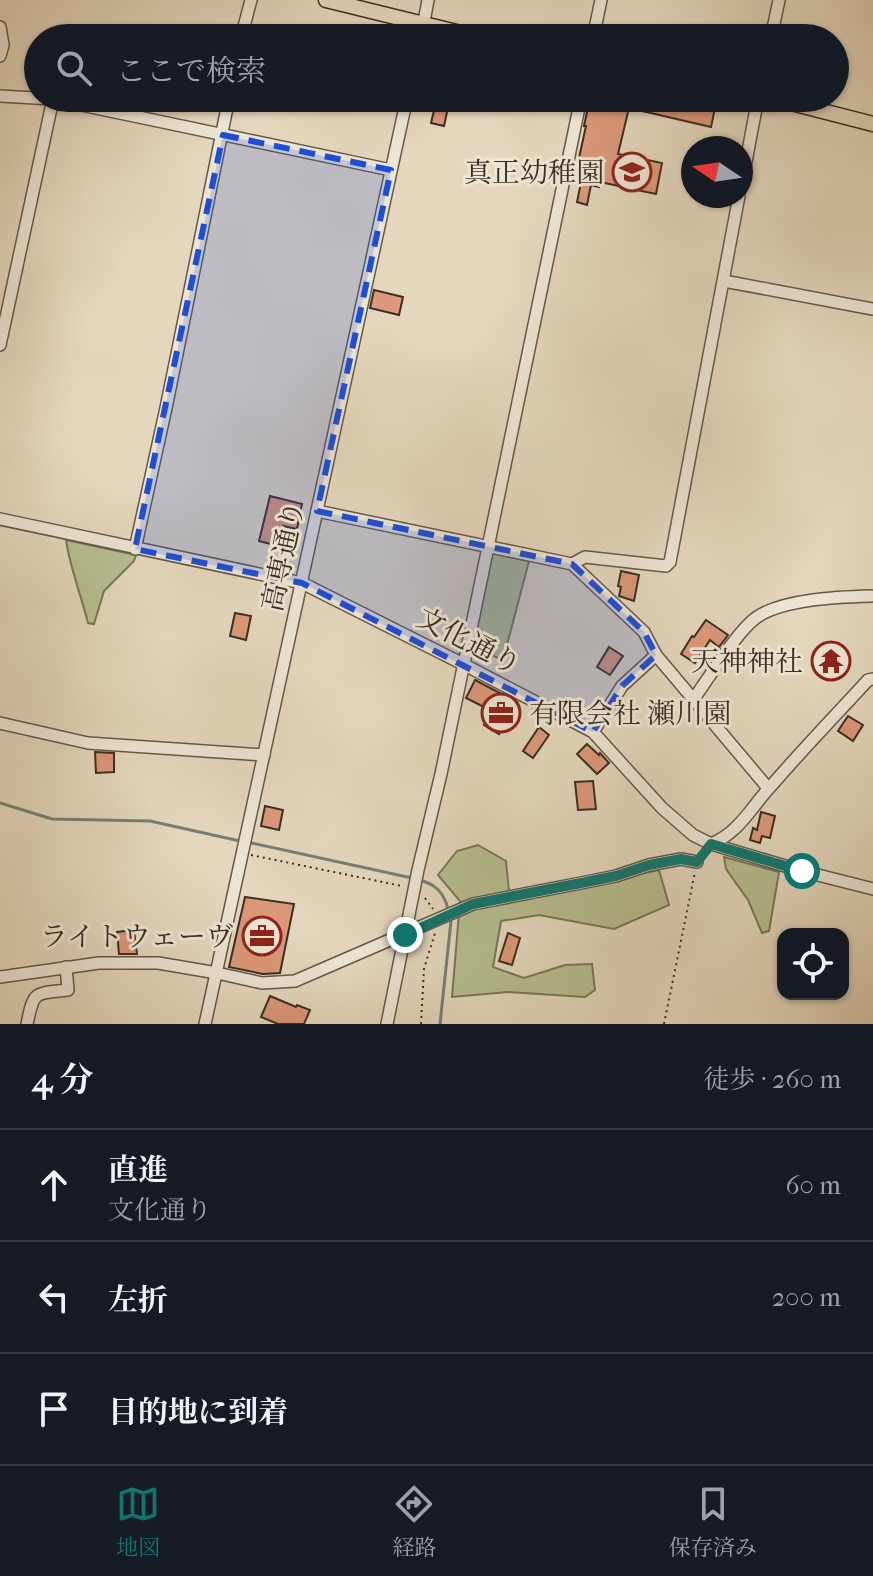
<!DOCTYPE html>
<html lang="ja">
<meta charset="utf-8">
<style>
:root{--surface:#171b24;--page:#242831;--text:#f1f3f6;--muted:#9ea1a6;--line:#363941;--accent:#0f766e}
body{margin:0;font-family:"IM FELL French Canon","Noto Serif JP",serif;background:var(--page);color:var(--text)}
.controls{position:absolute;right:24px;bottom:24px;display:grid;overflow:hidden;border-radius:16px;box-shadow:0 2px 6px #0004}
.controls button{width:72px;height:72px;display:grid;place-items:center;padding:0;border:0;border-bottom:2px solid var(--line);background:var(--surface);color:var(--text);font:40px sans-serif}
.compass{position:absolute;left:681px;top:136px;width:72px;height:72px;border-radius:50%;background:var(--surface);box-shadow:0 2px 6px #0004;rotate:283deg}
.stop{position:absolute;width:24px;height:24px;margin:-18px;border:6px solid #0f766e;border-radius:50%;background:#fff}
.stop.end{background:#0f766e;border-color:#fff;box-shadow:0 2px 8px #0008}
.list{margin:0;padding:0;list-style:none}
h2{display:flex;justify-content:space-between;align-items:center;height:104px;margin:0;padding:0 32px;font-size:34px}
h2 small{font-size:26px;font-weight:400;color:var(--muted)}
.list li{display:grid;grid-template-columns:52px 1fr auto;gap:24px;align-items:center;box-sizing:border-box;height:112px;padding:0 32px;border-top:2px solid var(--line)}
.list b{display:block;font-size:30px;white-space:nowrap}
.list p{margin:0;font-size:26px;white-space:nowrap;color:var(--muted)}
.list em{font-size:26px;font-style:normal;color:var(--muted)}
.icon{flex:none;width:44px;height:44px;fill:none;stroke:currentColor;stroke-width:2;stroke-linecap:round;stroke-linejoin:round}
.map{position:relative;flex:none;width:873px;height:1024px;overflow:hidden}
.search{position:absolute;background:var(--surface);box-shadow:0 2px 6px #0004;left:24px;right:24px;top:24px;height:88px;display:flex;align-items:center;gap:20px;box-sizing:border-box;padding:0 28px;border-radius:44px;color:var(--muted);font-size:30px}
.sheet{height:440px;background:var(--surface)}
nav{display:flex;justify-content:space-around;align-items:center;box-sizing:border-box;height:112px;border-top:2px solid var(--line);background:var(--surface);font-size:22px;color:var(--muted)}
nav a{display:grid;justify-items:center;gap:4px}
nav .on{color:var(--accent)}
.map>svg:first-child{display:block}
.green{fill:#b6be90;stroke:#78765a;stroke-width:2}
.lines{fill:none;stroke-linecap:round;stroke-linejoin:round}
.stream{stroke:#728275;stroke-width:3}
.building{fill:#dc9879;stroke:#3b2e23;stroke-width:2}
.minor-casing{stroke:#65584a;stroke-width:14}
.major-casing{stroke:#3b2e23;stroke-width:17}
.path{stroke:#3b2e23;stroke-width:2;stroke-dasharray:2 4;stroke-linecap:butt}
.minor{stroke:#ede5d4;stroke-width:11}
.major{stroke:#e4d7bd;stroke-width:14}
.route{stroke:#0f766e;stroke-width:10}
.marked{fill:#1d4ed8;fill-opacity:0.2;stroke:#1d4ed8;stroke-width:6;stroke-dasharray:16 10;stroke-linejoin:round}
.labels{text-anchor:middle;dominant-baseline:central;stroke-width:6;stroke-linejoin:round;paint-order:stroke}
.poi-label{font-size:28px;fill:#3b2e23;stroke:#ede5d4;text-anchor:end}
.street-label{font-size:28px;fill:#3b2e23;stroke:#ede5d4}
</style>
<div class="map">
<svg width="873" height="1024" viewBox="0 0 873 1024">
<rect width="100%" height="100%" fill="#e4d7bd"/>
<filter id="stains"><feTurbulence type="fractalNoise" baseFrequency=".0025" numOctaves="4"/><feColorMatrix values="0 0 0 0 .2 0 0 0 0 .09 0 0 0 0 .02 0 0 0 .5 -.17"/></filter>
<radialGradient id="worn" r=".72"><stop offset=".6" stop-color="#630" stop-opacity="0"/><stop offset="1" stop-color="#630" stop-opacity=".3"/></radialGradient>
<g class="green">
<path d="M66,540L136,555L134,561L104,591L94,624L88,623C81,595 70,568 66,540Z"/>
<path d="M492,553L529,561L503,660L471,647Z"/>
<path d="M478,845L506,861L510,901L659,870L669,905L614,929L539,915L501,921L493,967L524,978L565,965L592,964L595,990L585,997L508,992L452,997L460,901L438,875L457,851Z"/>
<path d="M724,857L779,872L769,931L762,933L748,900L726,869Z"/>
</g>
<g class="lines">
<g class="stream">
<path d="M0,803L52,819L150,821L240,841"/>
<path d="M247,842L412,878"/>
<path d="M419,880C436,884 444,893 448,909"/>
<path d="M440,1024L451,921L449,917"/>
</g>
</g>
<g class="building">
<path d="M437,98H450L444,126L431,123Z"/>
<path d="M590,98H673L715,108L711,127L629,108L618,154L662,163L656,194L600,182L599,187L591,185L587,205L577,202L582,178L575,176L586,126H584Z"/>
<path d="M374,290L403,297L399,315L370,308Z"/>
<path d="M270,496L302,504L297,529L283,526L278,546L259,541Z"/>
<path d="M621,571L639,575L634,601L619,596L621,587L618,586Z"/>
<path d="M235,613L251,616L246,640L230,636Z"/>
<path d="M706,620L728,635L719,647L710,640L695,663L681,654L692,636L694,637Z"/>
<path d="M609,647L623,656L610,675L597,667Z"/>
<path d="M475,680L517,702L499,734L484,725L492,711L466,698Z"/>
<path d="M848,716L863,725L853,741L838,731Z"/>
<path d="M539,727L549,735L533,758L523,751Z"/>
<path d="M587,744L599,755L600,753L609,763L597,774L577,754Z"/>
<path d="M95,752L114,753V772L96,773Z"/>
<path d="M593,781L596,809L578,810L575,782Z"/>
<path d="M265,806L283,810L279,830L261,826Z"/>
<path d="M761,812L775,816L770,838L762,836L760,843L750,840L753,828L757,830Z"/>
<path d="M245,897L294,904L280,973L263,974L229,967Z"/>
<path d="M134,930L137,954H119L117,932Z"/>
<path d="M508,933L520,938L512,965L499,961Z"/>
<path d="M270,996L296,1007L297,1005L310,1010L304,1024H278L261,1017Z"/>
</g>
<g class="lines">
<defs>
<g id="minor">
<path d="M0,27L3,45L0,56"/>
<path d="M241,38L251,0"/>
<path d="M421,38L428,0"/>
<path d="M593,38L601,0"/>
<path d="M771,38L779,0"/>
<path d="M0,96L53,99L391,170"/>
<path d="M741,188L758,98"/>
<path d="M724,281L873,309"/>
<path d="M0,345L53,99"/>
<path d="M317,511L572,564L644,632L656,655L768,788"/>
<path d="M0,519L302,583L463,664L593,732L662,808L693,835L711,844L802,871L873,889"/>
<path d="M135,549L166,408L229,98"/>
<path d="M572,564L585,557L666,566L670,562L739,196"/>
<path d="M693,700C709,678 737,631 757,617C784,599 838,597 871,596"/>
<path d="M0,723L88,743L264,755"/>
<path d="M593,732L622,686L656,655"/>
<path d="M711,844C740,832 751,807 772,785C803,749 836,715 868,680L873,679"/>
<path d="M0,977L99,963H158L217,973L262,983L295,981L473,904L581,883L616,876L649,865L681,859L697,862"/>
<path d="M27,1024C34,990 34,994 68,990L66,967"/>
<path d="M205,1024L407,98"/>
<path d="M387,1024L418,870L441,774L581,98"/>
</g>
<g id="major">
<path d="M326,0L481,38"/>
<path d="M772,98L873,124"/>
</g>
</defs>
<use href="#minor" class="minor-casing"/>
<use href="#major" class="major-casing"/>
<g class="path">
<path d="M251,855L402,886"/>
<path d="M425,898L433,909"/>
<path d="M421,1024L424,969L435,933"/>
<path d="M664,1024L695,872"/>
</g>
<use href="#minor" class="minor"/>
<use href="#major" class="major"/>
</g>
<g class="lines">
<path class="route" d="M405,935L473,904L581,883L616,876L649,865L681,859L697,862L711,844L802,871"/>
</g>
<path class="marked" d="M223,135L391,170L317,511L572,564L644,632L656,655L622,686L593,732L302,583L135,549Z"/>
<defs>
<symbol id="school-ring" viewBox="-11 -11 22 22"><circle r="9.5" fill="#ede5d4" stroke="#8f2418" stroke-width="1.5"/><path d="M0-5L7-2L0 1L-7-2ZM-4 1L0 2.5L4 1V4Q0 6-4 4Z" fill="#8f2418"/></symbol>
<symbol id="temple-ring" viewBox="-11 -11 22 22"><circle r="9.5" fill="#ede5d4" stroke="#8f2418" stroke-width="1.5"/><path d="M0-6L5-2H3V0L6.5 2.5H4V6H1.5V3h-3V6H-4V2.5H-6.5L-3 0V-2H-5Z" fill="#8f2418"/></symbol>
<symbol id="office-ring" viewBox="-11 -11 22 22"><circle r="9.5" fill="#ede5d4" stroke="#8f2418" stroke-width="1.5"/><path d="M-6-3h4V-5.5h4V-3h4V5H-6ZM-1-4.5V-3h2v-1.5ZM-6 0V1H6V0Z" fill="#8f2418"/></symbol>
</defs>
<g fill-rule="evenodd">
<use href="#school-ring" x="610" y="150" width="44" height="44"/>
<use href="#temple-ring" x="809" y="639" width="44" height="44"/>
<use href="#office-ring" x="479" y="691" width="44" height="44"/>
<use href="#office-ring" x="240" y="914" width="44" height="44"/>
</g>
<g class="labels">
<g class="poi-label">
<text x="604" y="172">真正幼稚園</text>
<text x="803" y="661">天神神社</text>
<text x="529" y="713" text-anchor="start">有限会社 瀬川園</text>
<text x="234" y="936">ライトウェーヴ</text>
</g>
<g class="street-label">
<text transform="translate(283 556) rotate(-78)">高専通り</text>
<text transform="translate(469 641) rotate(27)">文化通り</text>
</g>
</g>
<rect width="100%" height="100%" filter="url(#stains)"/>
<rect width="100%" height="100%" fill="url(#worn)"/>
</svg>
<div class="controls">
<button><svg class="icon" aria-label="locate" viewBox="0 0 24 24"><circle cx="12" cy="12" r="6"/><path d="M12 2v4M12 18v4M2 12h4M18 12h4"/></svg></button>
</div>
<svg class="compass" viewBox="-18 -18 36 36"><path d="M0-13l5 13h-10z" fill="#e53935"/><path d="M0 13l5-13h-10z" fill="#9ea1a6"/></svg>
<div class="stop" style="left:802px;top:871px"></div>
<div class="stop end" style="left:405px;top:935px"></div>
<div class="search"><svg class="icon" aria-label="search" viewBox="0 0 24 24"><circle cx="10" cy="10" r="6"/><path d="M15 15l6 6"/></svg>ここで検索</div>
</div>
<section class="sheet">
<h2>4 分<small>徒歩 · 260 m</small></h2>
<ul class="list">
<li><svg class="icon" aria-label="ahead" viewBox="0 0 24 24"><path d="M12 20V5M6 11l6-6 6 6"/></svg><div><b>直進</b><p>文化通り</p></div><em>60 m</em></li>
<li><svg class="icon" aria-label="left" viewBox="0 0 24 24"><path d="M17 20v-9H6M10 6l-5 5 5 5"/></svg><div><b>左折</b></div><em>200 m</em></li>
<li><svg class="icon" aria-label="arrive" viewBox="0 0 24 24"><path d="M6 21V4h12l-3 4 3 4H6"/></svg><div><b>目的地に到着</b></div></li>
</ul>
</section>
<nav>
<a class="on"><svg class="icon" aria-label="map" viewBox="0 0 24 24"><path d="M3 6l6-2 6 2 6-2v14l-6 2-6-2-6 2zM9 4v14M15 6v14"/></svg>地図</a>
<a><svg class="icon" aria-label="directions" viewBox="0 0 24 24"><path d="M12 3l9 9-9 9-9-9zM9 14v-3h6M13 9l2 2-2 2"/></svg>経路</a>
<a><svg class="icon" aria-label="saved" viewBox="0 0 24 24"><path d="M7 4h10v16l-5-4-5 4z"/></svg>保存済み</a>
</nav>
